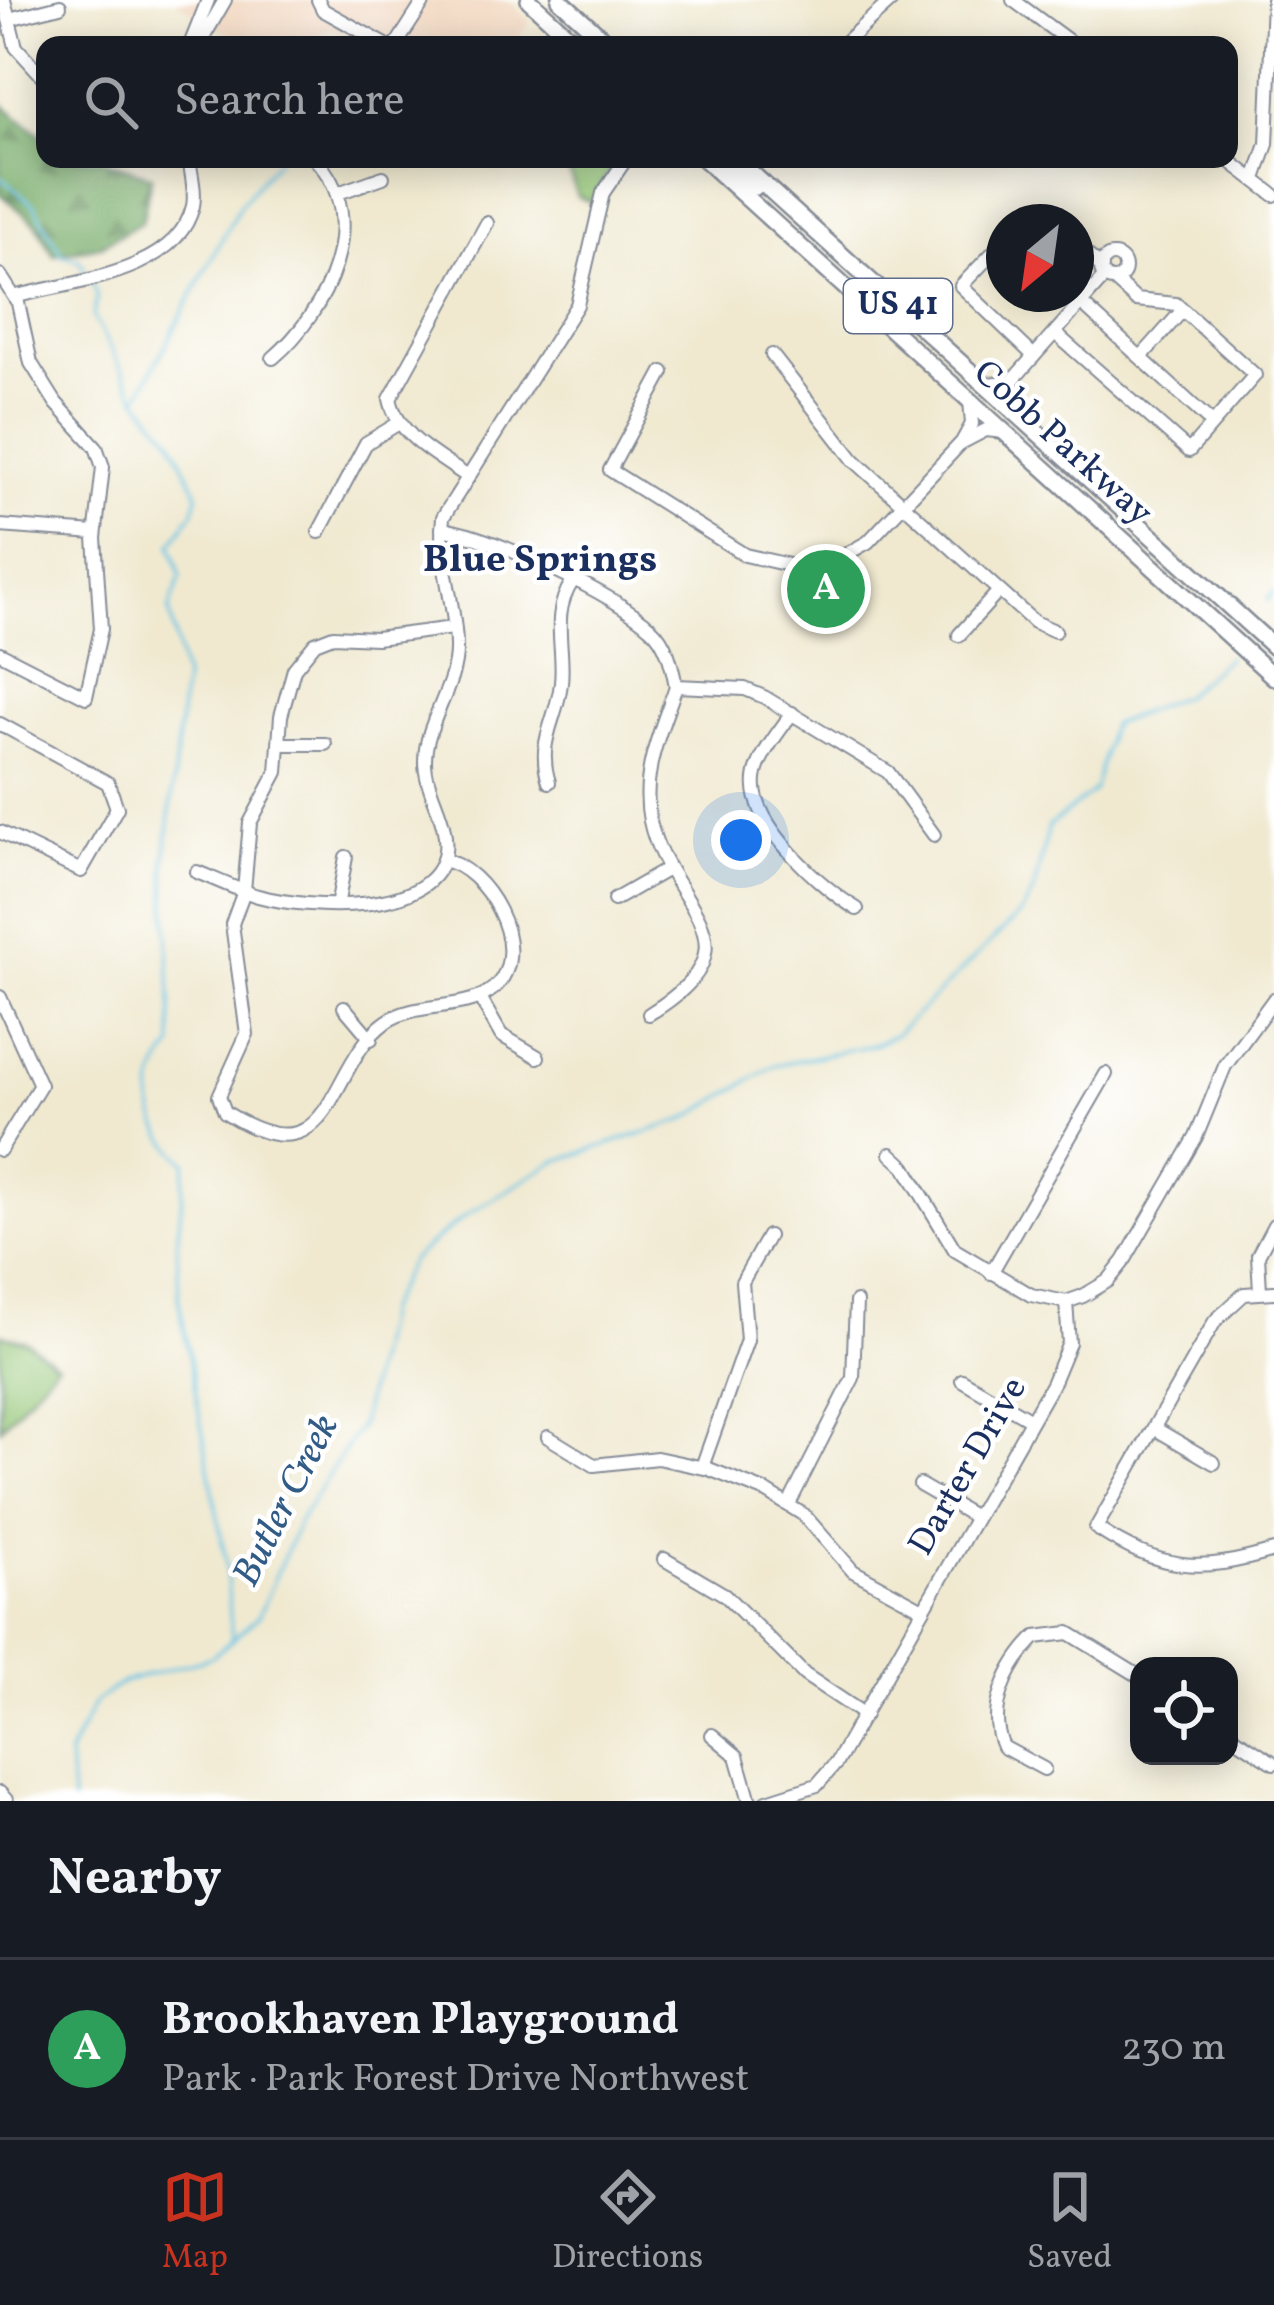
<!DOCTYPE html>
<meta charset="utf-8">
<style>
:root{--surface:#171b24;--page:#20242c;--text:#f1f3f6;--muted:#9ea1a6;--line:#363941;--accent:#c8321e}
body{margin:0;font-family:Vollkorn,serif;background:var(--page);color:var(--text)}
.controls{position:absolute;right:36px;bottom:36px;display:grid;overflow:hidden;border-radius:24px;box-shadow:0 6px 30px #0003}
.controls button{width:108px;height:108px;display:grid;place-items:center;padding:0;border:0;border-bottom:3px solid var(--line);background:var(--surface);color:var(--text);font:60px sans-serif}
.compass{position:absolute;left:986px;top:204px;width:108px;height:108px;border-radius:50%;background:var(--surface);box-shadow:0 6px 30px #0003;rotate:209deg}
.you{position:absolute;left:741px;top:840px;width:42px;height:42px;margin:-30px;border:9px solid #fff;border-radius:50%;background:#1a73e8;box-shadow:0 0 0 18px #1a73e833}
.badge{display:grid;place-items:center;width:78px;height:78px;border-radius:50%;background:var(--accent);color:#fff;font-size:39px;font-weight:700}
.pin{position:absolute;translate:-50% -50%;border:6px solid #fff;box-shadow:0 3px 12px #0006}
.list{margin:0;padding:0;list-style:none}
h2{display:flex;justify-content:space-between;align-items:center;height:156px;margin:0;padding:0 48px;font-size:51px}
h2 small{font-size:39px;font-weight:400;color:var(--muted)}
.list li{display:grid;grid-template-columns:78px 1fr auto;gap:36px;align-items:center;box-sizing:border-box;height:180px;padding:0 48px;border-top:3px solid var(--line)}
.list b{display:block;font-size:45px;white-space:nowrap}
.list p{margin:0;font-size:39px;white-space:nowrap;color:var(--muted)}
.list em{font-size:39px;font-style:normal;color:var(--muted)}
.icon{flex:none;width:66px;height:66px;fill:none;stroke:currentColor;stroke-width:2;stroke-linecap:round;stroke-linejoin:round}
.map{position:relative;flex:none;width:1274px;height:1801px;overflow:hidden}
.search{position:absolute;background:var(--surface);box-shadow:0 6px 30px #0003;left:36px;right:36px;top:36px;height:132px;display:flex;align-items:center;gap:30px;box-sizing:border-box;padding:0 42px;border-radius:24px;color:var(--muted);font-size:45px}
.sheet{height:336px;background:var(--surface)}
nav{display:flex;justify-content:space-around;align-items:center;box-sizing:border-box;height:168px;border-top:3px solid var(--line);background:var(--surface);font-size:33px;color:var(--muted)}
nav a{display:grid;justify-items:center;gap:6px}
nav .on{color:var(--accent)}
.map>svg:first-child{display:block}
.built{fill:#f1d5bd}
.green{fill:#94c676;stroke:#587a6a;stroke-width:3}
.forest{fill:url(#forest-firs);stroke:#496d62;stroke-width:3}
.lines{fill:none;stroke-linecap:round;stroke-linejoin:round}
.stream{stroke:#67c4e5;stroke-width:3}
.minor-casing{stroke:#868c97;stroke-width:16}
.major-casing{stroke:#868c97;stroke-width:20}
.minor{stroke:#fff;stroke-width:12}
.major{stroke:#fff;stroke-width:15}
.labels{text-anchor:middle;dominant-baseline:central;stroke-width:9;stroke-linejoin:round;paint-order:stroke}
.shield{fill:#fff;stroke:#5f6d8e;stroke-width:3}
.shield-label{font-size:33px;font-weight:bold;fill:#1b2f5e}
.street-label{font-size:36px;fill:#1b2f5e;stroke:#fff}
.neighbourhood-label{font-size:39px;font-weight:bold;fill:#1b2f5e;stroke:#fff}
.water-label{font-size:39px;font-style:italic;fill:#325c86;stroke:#fff}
</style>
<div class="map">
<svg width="1274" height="1801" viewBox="0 0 1274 1801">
<defs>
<pattern id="forest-firs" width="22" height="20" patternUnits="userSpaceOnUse" patternTransform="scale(3)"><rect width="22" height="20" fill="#77ab67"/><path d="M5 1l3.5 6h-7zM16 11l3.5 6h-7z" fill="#618c58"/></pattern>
</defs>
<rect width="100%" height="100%" fill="#fff"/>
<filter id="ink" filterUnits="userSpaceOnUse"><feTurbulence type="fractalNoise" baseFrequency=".00833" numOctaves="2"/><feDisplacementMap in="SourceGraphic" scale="24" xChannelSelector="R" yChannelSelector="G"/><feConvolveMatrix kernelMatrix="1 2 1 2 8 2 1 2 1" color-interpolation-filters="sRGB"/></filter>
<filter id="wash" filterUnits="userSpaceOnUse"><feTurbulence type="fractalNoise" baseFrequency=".004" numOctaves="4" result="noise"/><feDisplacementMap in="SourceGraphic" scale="48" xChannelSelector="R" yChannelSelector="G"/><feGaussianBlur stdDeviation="2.7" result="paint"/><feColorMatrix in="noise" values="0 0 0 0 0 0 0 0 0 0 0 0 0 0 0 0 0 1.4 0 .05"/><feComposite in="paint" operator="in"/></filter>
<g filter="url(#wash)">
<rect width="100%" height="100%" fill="#f0e9d0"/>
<path class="built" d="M175,0H507L531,22L512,45H365L332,28L301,45H245Z"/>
<g class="green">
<path d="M565,159H573L575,167L617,159L591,202L577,196Z"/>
<path d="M836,566L859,611L816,621L797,568Z"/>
<path d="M0,1334L26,1341L57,1364L0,1429Z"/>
</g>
<path class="forest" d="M0,103L45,138V159H101L151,176L142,222L100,246L54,255L36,223L0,194Z"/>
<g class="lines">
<g class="stream">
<path d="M0,177L34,205L62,255L80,261L85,271"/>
<path d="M92,283L97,298L93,317L138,399L171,438L198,494L194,511L171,545L181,576L169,610L184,678L165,862L173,1047C139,1086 149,1129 186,1162L177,1243L179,1300L226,1563L232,1642"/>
<path d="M138,397L240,205L278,159"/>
<path d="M1268,600L1274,592"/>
<path d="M72,1801L69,1754L95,1702L123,1682L212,1657L258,1617L299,1521L361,1424L385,1311L411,1260L465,1216L554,1162L686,1119L775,1065L877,1044L897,1033L1021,913L1033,893L1049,826L1094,791L1111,725L1185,695L1228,657"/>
</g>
</g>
</g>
<g filter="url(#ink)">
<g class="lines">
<defs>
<g id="minor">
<path d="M4,0L16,47L45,79"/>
<path d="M318,0L323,10L386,45"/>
<path d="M1013,0L1074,45"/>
<path d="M9,19L60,6"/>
<path d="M190,45L208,0"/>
<path d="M199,45L225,0"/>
<path d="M396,45L425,0"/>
<path d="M842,45L892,0"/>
<path d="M1227,159L1274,195"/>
<path d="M1256,176L1267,144L1273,0"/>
<path d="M338,193L383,177"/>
<path d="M1021,222L1033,210L1047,222"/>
<path d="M1004,241L961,286L1034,356"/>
<path d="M1076,246L1102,267"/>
<circle cx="1113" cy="268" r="12"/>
<path d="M0,275L18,303L31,363L56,403L96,447L103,467L95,538L101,629L86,697L0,653"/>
<path d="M14,297C69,282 177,274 193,206C196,192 191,173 189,159"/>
<path d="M1082,304L1212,423"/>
<path d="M1056,334L1189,451L1255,375L1176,304L1136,300L1114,280"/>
<path d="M772,355L854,460L1034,622L1055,631"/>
<path d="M1141,357L1182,311"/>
<path d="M273,358C326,313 373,219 315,159"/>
<path d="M663,372L610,470L745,555L802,568L834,561L868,542L962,442L972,424L970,401"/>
<path d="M985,384L1011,382L1105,276"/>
<path d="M963,442L986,430L1004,432"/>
<path d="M468,477C438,456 398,437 390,399L487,223"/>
<path d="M0,526L95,533"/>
<path d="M442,529C494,537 611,592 651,628C667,642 672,666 676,686"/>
<path d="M319,532L366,443L399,423"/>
<path d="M959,635L999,591"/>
<path d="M676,686L745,689L764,697L888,772L934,835"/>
<path d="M792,713C780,731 757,757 755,779C750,825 823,889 857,909"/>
<path d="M0,724L108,783L117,808L81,871L0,832"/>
<path d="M281,744H325"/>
<path d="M549,782C536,741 557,721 561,683C565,646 550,616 572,582"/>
<path d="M443,860C486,868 531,946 498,984C471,1014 418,999 386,1022C324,1066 338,1184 225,1112L219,1096L247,1034L232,924L244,891L250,823L277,772L281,716L294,669L315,643L333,636L376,638L453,628"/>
<path d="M197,872C217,880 237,890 258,896C306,909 437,918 445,851C449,819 425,792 425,761C425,721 458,686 456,645C455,599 438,566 443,517L577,305L603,193L626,159"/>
<path d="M614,900L668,869"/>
<path d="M338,901L346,857"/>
<path d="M0,997L40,1085L0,1150"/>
<path d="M480,998L501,1035L538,1057"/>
<path d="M344,1007L371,1039"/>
<path d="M649,1014C767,942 667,905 650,821C640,772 661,731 676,686"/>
<path d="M891,1154L905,1167L955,1250L1031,1295L1066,1302L1083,1296L1108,1281L1124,1261L1196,1137L1225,1066L1274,999"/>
<path d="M991,1273L1106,1074"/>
<path d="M1260,1291L1258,1255L1274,1225"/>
<path d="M1274,1292L1244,1294L1215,1321L1096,1528C1162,1571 1200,1573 1274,1551"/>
<path d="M962,1380L1031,1420"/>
<path d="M1154,1428L1214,1463"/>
<path d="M548,1437L594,1465L657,1458L709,1469L767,1492L804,1515L853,1571L923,1609"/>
<path d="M702,1467L747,1340L742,1282L768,1236"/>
<path d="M920,1485L975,1517"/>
<path d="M789,1504L853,1378L856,1302"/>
<path d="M664,1559L725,1595L805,1675L865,1715"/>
<path d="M1229,1734L1274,1763"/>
<path d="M712,1735L737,1756L750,1801"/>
<path d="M1044,1769L1003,1747C986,1710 1008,1665 1036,1637L1069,1633L1139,1676"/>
<path d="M0,1793L7,1801"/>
<path d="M767,1801L817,1785L836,1763L1052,1384L1069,1343L1066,1302"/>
</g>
<g id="major">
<path d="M529,0L578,45"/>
<path d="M560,0L610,45"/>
<path d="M704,159L1274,677"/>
<path d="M720,159L755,187"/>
<path d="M736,159L1274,647"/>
</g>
</defs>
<use href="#minor" class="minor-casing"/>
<use href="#major" class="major-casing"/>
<use href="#minor" class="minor"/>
<use href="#major" class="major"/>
</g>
</g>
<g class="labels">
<rect class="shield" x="844" y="279" width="108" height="54" rx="9"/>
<g class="shield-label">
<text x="898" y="306">US 41</text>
</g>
<g class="street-label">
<text transform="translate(1062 444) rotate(42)">Cobb Parkway</text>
<text transform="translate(969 1467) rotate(-60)">Darter Drive</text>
</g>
<g class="neighbourhood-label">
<text x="540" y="561">Blue Springs</text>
</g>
<g class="water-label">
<text transform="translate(287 1501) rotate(-63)">Butler Creek</text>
</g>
</g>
</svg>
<div class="controls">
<button><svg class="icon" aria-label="locate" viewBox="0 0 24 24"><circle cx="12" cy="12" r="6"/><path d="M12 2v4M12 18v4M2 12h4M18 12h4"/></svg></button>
</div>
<svg class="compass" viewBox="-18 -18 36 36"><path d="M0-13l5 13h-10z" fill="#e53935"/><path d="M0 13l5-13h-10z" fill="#9ea1a6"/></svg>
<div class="you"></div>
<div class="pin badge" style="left:826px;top:589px;background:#2e9e5b">A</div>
<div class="search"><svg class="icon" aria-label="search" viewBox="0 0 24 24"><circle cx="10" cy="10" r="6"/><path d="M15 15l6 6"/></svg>Search here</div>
</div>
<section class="sheet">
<h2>Nearby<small></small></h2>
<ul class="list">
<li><span class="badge" style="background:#2e9e5b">A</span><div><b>Brookhaven Playground</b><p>Park · Park Forest Drive Northwest</p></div><em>230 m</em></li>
</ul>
</section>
<nav>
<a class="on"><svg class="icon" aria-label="map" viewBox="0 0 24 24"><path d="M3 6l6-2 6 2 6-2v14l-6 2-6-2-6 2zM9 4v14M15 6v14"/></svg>Map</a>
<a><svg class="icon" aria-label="directions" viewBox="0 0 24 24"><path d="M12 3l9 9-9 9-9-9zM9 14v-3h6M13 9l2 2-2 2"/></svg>Directions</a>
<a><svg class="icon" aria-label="saved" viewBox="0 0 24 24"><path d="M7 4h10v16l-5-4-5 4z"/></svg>Saved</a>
</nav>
